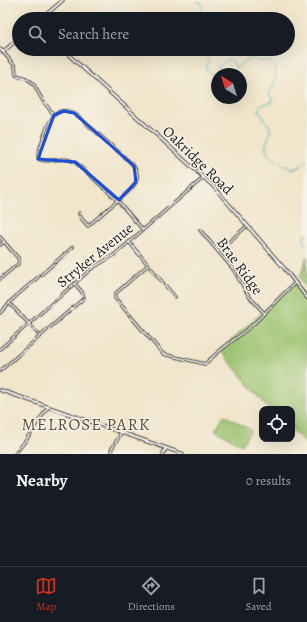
<!DOCTYPE html>
<style>
:root{--surface:#171b24;--page:#20242c;--text:#f1f3f6;--muted:#9ea1a6;--line:#363941;--accent:#c8321e}
body{margin:0;font-family:Alegreya,serif;background:var(--page);color:var(--text)}
.controls{position:absolute;right:12px;bottom:12px;display:grid;overflow:hidden;border-radius:8px;box-shadow:0 4px 16px #0002}
.controls button{width:36px;height:36px;display:grid;place-items:center;padding:0;border:0;border-bottom:1px solid var(--line);background:var(--surface);color:var(--text);font:20px sans-serif}
.compass{position:absolute;left:211px;top:68px;width:36px;height:36px;border-radius:50%;background:var(--surface);box-shadow:0 4px 16px #0002;rotate:322deg}
.list{margin:0;padding:0;list-style:none}
h2{display:flex;justify-content:space-between;align-items:center;height:52px;margin:0;padding:0 16px;font-size:17px}
h2 small{font-size:13px;font-weight:400;color:var(--muted)}
.icon{flex:none;width:22px;height:22px;fill:none;stroke:currentColor;stroke-width:2;stroke-linecap:round;stroke-linejoin:round}
.map{position:relative;flex:none;width:307px;height:454px;overflow:hidden}
.search{position:absolute;background:var(--surface);box-shadow:0 4px 16px #0002;left:12px;right:12px;top:12px;height:44px;display:flex;align-items:center;gap:10px;box-sizing:border-box;padding:0 14px;border-radius:22px;color:var(--muted);font-size:15px}
.sheet{height:112px;background:var(--surface)}
nav{display:flex;justify-content:space-around;align-items:center;box-sizing:border-box;height:56px;border-top:1px solid var(--line);background:var(--surface);font-size:11px;color:var(--muted)}
nav a{display:grid;justify-items:center;gap:2px}
nav .on{color:var(--accent)}
.map>svg:first-child{display:block}
.green{fill:#9ac16c;stroke:#5b6e44}
.lines{fill:none;stroke-linecap:round;stroke-linejoin:round}
.stream{stroke:#44b4bb;stroke-width:1}
.minor-casing{stroke:#3c3a36;stroke-width:3.5}
.tertiary-casing{stroke:#3c3a36;stroke-width:4}
.secondary-casing{stroke:#3c3a36;stroke-width:4}
.minor{stroke:#fff;stroke-width:1.5}
.tertiary{stroke:#fff;stroke-width:2}
.secondary{stroke:#fff;stroke-width:2}
.marked{fill:none;stroke:#1d4ed8;stroke-width:3;stroke-linejoin:round}
.labels{text-anchor:middle;dominant-baseline:central;stroke-width:3;stroke-linejoin:round;paint-order:stroke}
.street-label{font-size:15px;fill:#1c1c1c;stroke:#f7f3e8}
.quarter-label{font-size:17px;letter-spacing:1px;fill:#614e3b;stroke:#f7f3e8}
</style>
<div class="map">
<svg width="307" height="454" viewBox="0 0 307 454">
<rect width="100%" height="100%" fill="#f7f3e8"/>
<filter id="ink" filterUnits="userSpaceOnUse"><feTurbulence type="fractalNoise" baseFrequency=".025" numOctaves="2"/><feDisplacementMap in="SourceGraphic" scale="8" xChannelSelector="R" yChannelSelector="G"/><feConvolveMatrix kernelMatrix="1 2 1 2 8 2 1 2 1" color-interpolation-filters="sRGB"/></filter>
<filter id="wash" filterUnits="userSpaceOnUse"><feTurbulence type="fractalNoise" baseFrequency=".012" numOctaves="4" result="noise"/><feDisplacementMap in="SourceGraphic" scale="16" xChannelSelector="R" yChannelSelector="G"/><feGaussianBlur stdDeviation="0.9" result="paint"/><feColorMatrix in="noise" values="0 0 0 0 0 0 0 0 0 0 0 0 0 0 0 0 0 1.4 0 .05"/><feComposite in="paint" operator="in"/></filter>
<g filter="url(#wash)">
<rect width="100%" height="100%" fill="#f1e5cb"/>
<g class="green">
<path d="M307,256V290L300,277Z"/>
<path d="M295,283L307,298V445L292,430V409H269L220,350Z"/>
<path d="M224,415L251,430L242,445L215,430Z"/>
</g>
<g class="lines">
<g class="stream">
<path d="M185,19C187,12 191,15 195,17C202,15 202,10 202,4L201,2H197L196,0"/>
<path d="M186,49L191,55L195,56L202,54L207,57L209,61L206,65V70L210,74L215,73L220,65L227,60L232,61L236,68C241,67 242,62 247,60C252,57 257,61 263,61C267,61 268,60 272,62C279,75 275,82 269,94L273,99L271,103C264,104 257,103 260,114L264,117V120C277,130 265,138 266,149C267,157 286,167 293,169L301,166L307,160"/>
<path d="M307,234L304,236C303,240 304,242 307,245"/>
</g>
</g>
</g>
<g filter="url(#ink)">
<g class="lines">
<defs>
<g id="minor">
<path d="M3,52L15,66L16,75L26,78L33,83L43,101L54,115"/>
<path d="M79,213L81,218L88,226L117,201L119,200C132,189 146,178 130,162L78,116C53,99 47,127 41,145C40,148 36,156 39,159C42,163 58,159 63,159C67,159 71,160 75,162L118,201L143,230"/>
<path d="M200,230L233,269L249,296L264,313"/>
<path d="M0,237L18,258L19,261L18,264L0,279"/>
<path d="M129,242L175,297"/>
<path d="M0,245L4,242"/>
<path d="M218,251L247,226"/>
<path d="M148,265L116,293L115,295V298L163,354L167,355L205,364C219,350 236,339 251,326C266,313 279,297 295,283"/>
<path d="M10,304L18,312L40,336"/>
<path d="M0,313L14,298L73,247"/>
<path d="M0,349L91,269L114,255L203,178"/>
<path d="M0,371L84,298L82,292L75,284"/>
<path d="M15,454L26,440L48,407"/>
<path d="M113,454C112,453 111,452 111,451C111,448 120,437 121,432"/>
</g>
<g id="tertiary">
<path d="M41,19L63,0"/>
<path d="M0,49L3,52L19,38"/>
<path d="M62,49L214,187L284,268L307,298"/>
</g>
<g id="secondary">
<path d="M0,390L183,454"/>
<path d="M163,454L166,448"/>
</g>
</defs>
<use href="#minor" class="minor-casing"/>
<use href="#tertiary" class="tertiary-casing"/>
<use href="#secondary" class="secondary-casing"/>
<use href="#minor" class="minor"/>
<use href="#tertiary" class="tertiary"/>
<use href="#secondary" class="secondary"/>
</g>
</g>
<path class="marked" d="M64,111L74,113L134,166L136,182L119,200L75,162L38,159L54,115Z"/>
<g class="labels">
<g class="street-label">
<text transform="translate(198 160) rotate(44)">Oakridge Road</text>
<text transform="translate(95 255) rotate(-39)">Stryker Avenue</text>
<text transform="translate(240 266) rotate(54)">Brae Ridge</text>
</g>
<g class="quarter-label">
<text x="86" y="424">MELROSE PARK</text>
</g>
</g>
</svg>
<div class="controls">
<button><svg class="icon" aria-label="locate" viewBox="0 0 24 24"><circle cx="12" cy="12" r="6"/><path d="M12 2v4M12 18v4M2 12h4M18 12h4"/></svg></button>
</div>
<svg class="compass" viewBox="-18 -18 36 36"><path d="M0-13l5 13h-10z" fill="#e53935"/><path d="M0 13l5-13h-10z" fill="#9ea1a6"/></svg>
<div class="search"><svg class="icon" aria-label="search" viewBox="0 0 24 24"><circle cx="10" cy="10" r="6"/><path d="M15 15l6 6"/></svg>Search here</div>
</div>
<section class="sheet">
<h2>Nearby<small>0 results</small></h2>
<ul class="list">
</ul>
</section>
<nav>
<a class="on"><svg class="icon" aria-label="map" viewBox="0 0 24 24"><path d="M3 6l6-2 6 2 6-2v14l-6 2-6-2-6 2zM9 4v14M15 6v14"/></svg>Map</a>
<a><svg class="icon" aria-label="directions" viewBox="0 0 24 24"><path d="M12 3l9 9-9 9-9-9zM9 14v-3h6M13 9l2 2-2 2"/></svg>Directions</a>
<a><svg class="icon" aria-label="saved" viewBox="0 0 24 24"><path d="M7 4h10v16l-5-4-5 4z"/></svg>Saved</a>
</nav>
